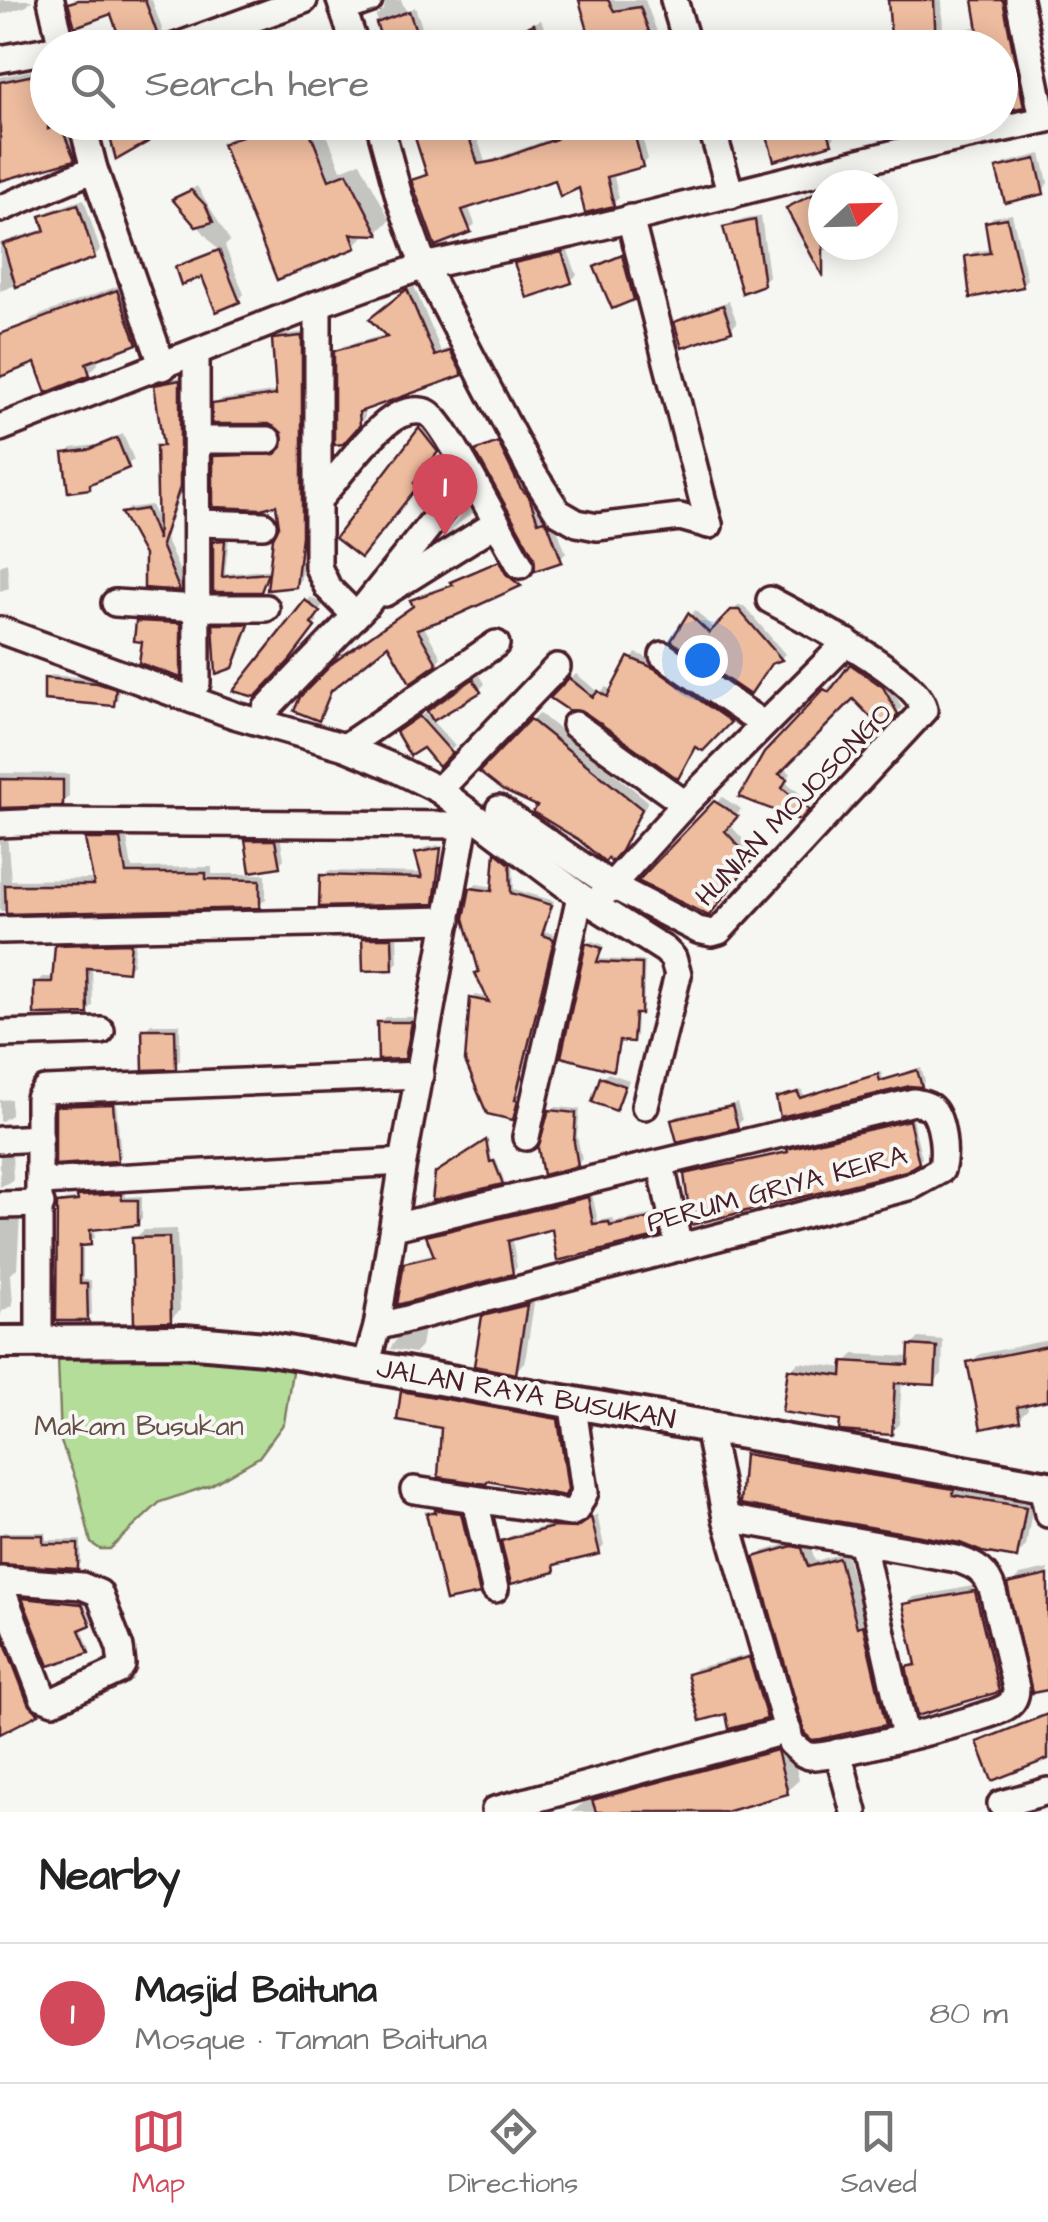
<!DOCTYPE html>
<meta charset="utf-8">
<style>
:root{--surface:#fff;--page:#f2f2f2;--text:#222;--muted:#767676;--line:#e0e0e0;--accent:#d1495b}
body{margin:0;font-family:"Architects Daughter",sans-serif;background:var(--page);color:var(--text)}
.compass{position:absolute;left:808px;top:170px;width:90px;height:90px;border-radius:50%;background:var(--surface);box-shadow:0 5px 25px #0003;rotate:68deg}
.you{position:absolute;left:702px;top:660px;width:35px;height:35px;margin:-25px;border:8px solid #fff;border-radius:50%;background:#1a73e8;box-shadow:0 0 0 15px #1a73e833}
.badge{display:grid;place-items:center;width:65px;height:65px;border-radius:50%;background:var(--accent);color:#fff;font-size:32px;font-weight:700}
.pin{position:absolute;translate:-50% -82px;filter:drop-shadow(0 2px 5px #0008)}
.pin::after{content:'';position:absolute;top:52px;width:35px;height:30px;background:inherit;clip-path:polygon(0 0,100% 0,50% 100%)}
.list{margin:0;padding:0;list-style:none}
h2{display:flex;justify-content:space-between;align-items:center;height:130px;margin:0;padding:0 40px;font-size:42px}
h2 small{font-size:32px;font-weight:400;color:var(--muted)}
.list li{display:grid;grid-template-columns:65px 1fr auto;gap:30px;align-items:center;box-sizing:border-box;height:140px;padding:0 40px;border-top:2px solid var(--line)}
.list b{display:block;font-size:38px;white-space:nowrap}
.list p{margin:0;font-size:32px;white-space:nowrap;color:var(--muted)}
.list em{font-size:32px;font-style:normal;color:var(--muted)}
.icon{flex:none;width:55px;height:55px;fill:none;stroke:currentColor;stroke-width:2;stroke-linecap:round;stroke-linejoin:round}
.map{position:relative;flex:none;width:1048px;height:1812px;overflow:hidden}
.search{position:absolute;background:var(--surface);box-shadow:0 5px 25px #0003;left:30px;right:30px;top:30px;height:110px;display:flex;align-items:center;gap:25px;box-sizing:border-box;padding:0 35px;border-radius:55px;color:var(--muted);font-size:38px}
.sheet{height:270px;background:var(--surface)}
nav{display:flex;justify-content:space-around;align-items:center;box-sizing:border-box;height:140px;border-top:2px solid var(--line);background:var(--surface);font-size:28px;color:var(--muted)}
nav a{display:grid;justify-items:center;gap:5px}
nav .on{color:var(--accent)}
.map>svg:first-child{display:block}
.green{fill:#b4dd9a;stroke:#7f7e62;stroke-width:2.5}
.shadow{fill:#0003}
.building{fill:#eebc9f;stroke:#4a1f2b;stroke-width:2.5}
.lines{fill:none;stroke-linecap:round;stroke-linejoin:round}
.minor-casing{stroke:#4a1f2b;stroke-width:32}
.tertiary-casing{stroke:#4a1f2b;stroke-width:38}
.minor{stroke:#f6f6f2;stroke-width:25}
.tertiary{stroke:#f6f6f2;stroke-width:30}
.labels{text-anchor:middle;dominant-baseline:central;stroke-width:8;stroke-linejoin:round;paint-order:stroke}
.street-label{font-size:28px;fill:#4a1f2b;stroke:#f6f6f2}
.park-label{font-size:28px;fill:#644e47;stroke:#f6f6f2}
</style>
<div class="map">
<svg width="1048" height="1812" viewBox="0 0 1048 1812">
<rect width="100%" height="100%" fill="#f6f6f2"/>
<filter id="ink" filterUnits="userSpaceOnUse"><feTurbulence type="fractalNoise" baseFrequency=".01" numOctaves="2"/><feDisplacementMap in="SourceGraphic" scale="20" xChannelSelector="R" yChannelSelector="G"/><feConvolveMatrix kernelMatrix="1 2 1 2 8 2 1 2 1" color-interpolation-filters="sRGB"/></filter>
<g filter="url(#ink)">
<path class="green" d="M144,1346L293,1365L284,1423L259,1457L211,1485L160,1502L110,1549H100L91,1543L77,1483L61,1442L58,1357L61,1350Z"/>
<g class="shadow">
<path d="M0,0H32L27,6L0,15Z"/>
<path d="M75,0H152L163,32L155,41L113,11L71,4Z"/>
<path d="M386,0H401L406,11L415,7L422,27L416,32L386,43L376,16L384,9Z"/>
<path d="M582,0H645L662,45L659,48H596Z"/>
<path d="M891,0H942L943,33L980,26L976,0H1014L1032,96L1023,105L1000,48H897Z"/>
<path d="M541,20L553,48H439L454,42L456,47L499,28L501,38Z"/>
<path d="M48,67V122H70L81,150L74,157L0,178V77Z"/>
<path d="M262,122H322L341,170L360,162L390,220L378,232H366L355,246L225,145L237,132Z"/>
<path d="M412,122H472L485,162L558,136L551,122H638L648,159L642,165L613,173L619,198L612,204L581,184L557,176L468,206L475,224L469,230L414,180L428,171Z"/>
<path d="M765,122H837L840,132L830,142Z"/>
<path d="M1041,154L1048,182L1043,192L999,169L1005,163Z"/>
<path d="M855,177L859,185H838Z"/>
<path d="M197,186L230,241L225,246L244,294L239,300L204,274L178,268L183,262L217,249L176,199Z"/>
<path d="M823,192V245H835L815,256L795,204Z"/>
<path d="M84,199L100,250L94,256L0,291V243L47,228L43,217L49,211Z"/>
<path d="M1012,214L1027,279L1022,284L968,257L973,252L992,249L987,223L993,217Z"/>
<path d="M761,216L769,276L763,282L726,227L732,222Z"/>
<path d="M567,248L577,275L571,280L517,264L523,258Z"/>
<path d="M628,251L639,291L633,298L597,267Z"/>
<path d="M126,283L145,333L136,342L95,357L98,364L89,373L36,360L0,374V336L24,326L32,318Z"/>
<path d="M414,286L441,351L456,346L467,367L461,373L365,407V417L342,442L337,352L343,346L388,334L378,313Z"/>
<path d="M729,301L737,323L731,328L677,323L682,317Z"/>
<path d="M306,332V529L301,579L295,585L270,571L260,589H215V542L220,537H229L225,574L272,569L282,527L278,502L215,457L220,452H276L285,447L284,429L270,421L215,405L220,400L278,391L275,340L280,335Z"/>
<path d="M184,376L185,480L165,538L185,583L180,588L146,586L147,554L124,513L129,508L151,505L161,527L159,447L164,442L157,386L162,381Z"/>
<path d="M429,422L444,442L420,473L424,476L369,547L338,537Z"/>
<path d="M123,434L134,460L89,487L66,454L72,448L96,445Z"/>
<path d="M504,438L534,491L544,518L551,515L553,518L566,553L560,559L537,556L479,452Z"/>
<path d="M481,494L486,503L450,530L470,505Z"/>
<path d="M505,557L524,576L519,584L423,625L441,657L436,663L388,641L335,684L324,712L319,718L298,710L415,606L413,600L419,595L452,583L459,577Z"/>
<path d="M7,563L9,588L0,591V566Z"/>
<path d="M311,597L323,605L314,617L318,621L295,652L306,602Z"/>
<path d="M738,606H744L785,654L781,658L772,661L674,640L695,610L715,630Z"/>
<path d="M144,616L186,618V670L180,675L145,639L138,622Z"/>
<path d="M222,619H253L238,659L231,666L216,625Z"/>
<path d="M636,653L660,663L735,715L703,748L697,745L677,775L585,709L554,697L576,674L600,693L606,687L613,691Z"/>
<path d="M857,660L887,682L902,707L883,727L853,696L782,768L791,773L786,782L812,803L799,817L743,796L766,754L831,685L835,688Z"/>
<path d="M51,675L103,679L119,685L118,699L114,703L47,679Z"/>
<path d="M480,675L485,684L479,690L436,705Z"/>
<path d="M425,713L455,746L439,763L404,727Z"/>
<path d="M539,713L648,801L628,840L611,858L541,805L482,772Z"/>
<path d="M0,773L69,774V797L62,803L0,805Z"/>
<path d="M722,797L741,809L729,824L756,853L714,907L642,880Z"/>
<path d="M0,830L7,834L11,880L95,879L88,839L94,833H126L132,868L212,867V874H266V899L259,905L0,911Z"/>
<path d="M253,835H280L284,859L278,865L247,841Z"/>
<path d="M439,845L432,900L323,876L328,871L423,873L418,854L424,848Z"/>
<path d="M501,850L513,859L514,889L554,901L544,931L557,935L517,1096L520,1097L517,1113L512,1117L472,999L476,995L489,998L481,970L472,889L476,884L495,887L497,853Z"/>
<path d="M371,933H397L398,962L392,968L365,939Z"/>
<path d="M136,938L133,964L127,970L92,966L93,1006L87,1012L36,983L42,977H55L57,946L63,940Z"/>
<path d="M592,941L604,945L599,959L645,961L643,1008L637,1012L636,1036L632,1039L622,1038L613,1069L588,944Z"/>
<path d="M385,1017H416L410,1051L404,1057L379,1023Z"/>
<path d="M151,1024H180V1060L174,1066L145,1030Z"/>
<path d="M921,1068L925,1081L921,1085L910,1084L782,1114L778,1099L782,1095L802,1090L803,1096L881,1072L883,1079Z"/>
<path d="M608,1073L629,1080L621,1102L615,1108L602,1079Z"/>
<path d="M11,1099V1115L0,1122V1100Z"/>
<path d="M116,1102L121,1156L117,1159L58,1107L61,1104Z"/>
<path d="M737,1103L742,1120L737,1125L673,1121L678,1116Z"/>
<path d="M556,1107L580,1109L577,1136L582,1159L577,1164L551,1112Z"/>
<path d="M912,1118L922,1158L918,1161L686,1175L690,1171L790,1150L794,1146Z"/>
<path d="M488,1140L492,1161L496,1160L504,1180L502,1182L441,1171Z"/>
<path d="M0,1149L12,1151L13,1180L0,1187Z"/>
<path d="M125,1190L126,1197L142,1196V1218L137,1223L94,1227L95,1238L83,1243V1280H91L92,1314L87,1318L60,1204L64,1200L79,1198L85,1192Z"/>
<path d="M592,1194L598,1221L613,1218L614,1222L660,1213L663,1229L658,1233L554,1226L512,1238L517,1267L512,1272L406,1264L411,1259L436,1253L429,1237L434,1232Z"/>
<path d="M20,1216L17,1268L11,1274L13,1305L2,1311L0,1317V1217Z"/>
<path d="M177,1229L180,1310L170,1320L134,1239L144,1230Z"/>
<path d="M535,1297L525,1361L516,1371L484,1317L494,1307Z"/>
<path d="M424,1328L421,1347L415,1353L390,1349L399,1335Z"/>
<path d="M919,1338L943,1340L942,1374L934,1382L902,1380L899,1424L891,1432L843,1419L791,1370L799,1362L845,1368L846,1362L854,1354L911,1357V1346Z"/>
<path d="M1048,1340V1398L1027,1402L1028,1409L1018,1419L970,1363L980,1354Z"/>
<path d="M410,1387L564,1414L573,1481L570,1487L564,1493L444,1426L404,1392Z"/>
<path d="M756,1446L1034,1498L1026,1546L1016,1556L747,1455Z"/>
<path d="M444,1505L467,1508L484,1585L478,1591L429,1514Z"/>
<path d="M597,1514L604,1546L598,1552L560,1563L554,1569L504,1542L510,1536L561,1522L584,1523Z"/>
<path d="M4,1532H46V1540H81V1563L77,1567L0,1561V1535Z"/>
<path d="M801,1540L809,1541L815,1561L846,1552L864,1621L870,1619L892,1716L885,1723L757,1558L764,1551Z"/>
<path d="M1048,1569V1687L1010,1585L1020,1575Z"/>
<path d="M983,1584L1006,1681L998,1689L909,1668L918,1659L905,1605L914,1597Z"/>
<path d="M27,1597L84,1602L92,1621L81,1627L90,1649L88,1651L25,1599Z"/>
<path d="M0,1616L41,1708L0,1732Z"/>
<path d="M755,1653L772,1711L766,1717L727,1711L690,1674L696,1668Z"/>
<path d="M1048,1712V1756L980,1743L986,1737Z"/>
<path d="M789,1739L799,1780L786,1792L715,1812H571L586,1801L599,1797L608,1788Z"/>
</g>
<g class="building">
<path d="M78,0H145L159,39L157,43L144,48H123L111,14L75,27L68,3Z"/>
<path d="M579,0H608L614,11L640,7L655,48H593Z"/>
<path d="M888,0H934L936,48H892Z"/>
<path d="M973,0H1003L1024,107L1000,112V48H981Z"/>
<path d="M409,11L422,48H385L376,23Z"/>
<path d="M534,24L545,48H483Z"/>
<path d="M48,72V129L60,124L75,160L0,181V82Z"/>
<path d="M106,122H183L116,160Z"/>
<path d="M276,122H306L329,180L347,173L379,235L351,234L356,248L277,280L222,144Z"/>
<path d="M410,122H464L478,164L495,161L556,139L549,122H626L629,134L634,133L643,167L607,177L614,206L585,213L579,188L560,197L555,180L462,210L471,232L435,246L411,180L427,175Z"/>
<path d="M763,122H825L832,144L774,161Z"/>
<path d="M1036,159L1044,194L1005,203L996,168Z"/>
<path d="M191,190L206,206L213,222L196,227L172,199Z"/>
<path d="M814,194L823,211V277L786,208Z"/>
<path d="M78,204L95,258L16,287L3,244L45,231L40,216Z"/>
<path d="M1007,218L1023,287L970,298L965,256L990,253L985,222Z"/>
<path d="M755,220L764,285L742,293L723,227Z"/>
<path d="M219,250L240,302L216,312L202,277L181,285L175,267Z"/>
<path d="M562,252L572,283L527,298L514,263Z"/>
<path d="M622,255L634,300L612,309L594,267Z"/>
<path d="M407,289L435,356L450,351L463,375L359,412L360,425L343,444L334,445V351L387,337L369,319Z"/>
<path d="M117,290L137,344L86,363L90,375L46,393L35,363L0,377V334Z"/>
<path d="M723,305L732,331L682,348L674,322Z"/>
<path d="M302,336V536L296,587L267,590L273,538L279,526L276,505L261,509L213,507V456L275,454L282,447V433L269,424H212V404L276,395L272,339Z"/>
<path d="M180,380V487L161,545L180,591L144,588V555L121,513L146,509L158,540L156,446H163L154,385Z"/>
<path d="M419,428L438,452L414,483L418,486L361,558L335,538Z"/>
<path d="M117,438L129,468L90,484V489L68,492L63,453L88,450Z"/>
<path d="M498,442L520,487L529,497L538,522L544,520L548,524L562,562L535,571L534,557L475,451Z"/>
<path d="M225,540L222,577L268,573L261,592H213V541Z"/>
<path d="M499,561L506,574L521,586L457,615L417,629L437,664L410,683L388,645L331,691L319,721L294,711L300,697L334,662L413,606L410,600L453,585L450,582Z"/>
<path d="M305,600L320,612L311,624L315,627L290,660L255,697L233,691Z"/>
<path d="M731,610H739L782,660L771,664L750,695L671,641L688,613L709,633Z"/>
<path d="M136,621L181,623V678L139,663L142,642L134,641Z"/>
<path d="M213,624H249L233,668L216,674Z"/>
<path d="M628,657L654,668L731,722L703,751L695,747L678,779L584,712L568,710L550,698L569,678L593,697L598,691L607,697Z"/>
<path d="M850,664L883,687L898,714L883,730L853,699L779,774L787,779L782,788L809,810L800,820L739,797L764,753L824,689L829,692Z"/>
<path d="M44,678L97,683L116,689L114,706L44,700Z"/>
<path d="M473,679L481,692L433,721L427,711Z"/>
<path d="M419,716L452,753L439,767L423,748L410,756L396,732Z"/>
<path d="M530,719L642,809L621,851L611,862L608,858L605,862L579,840L533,812L537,806L502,790L479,772Z"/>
<path d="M0,779L63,780V806L0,808Z"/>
<path d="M714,801L738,816L725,831L752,860L709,916L638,881Z"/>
<path d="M85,839H120L126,873H206V879L260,880V908L6,914L5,885H94Z"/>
<path d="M245,840H275L280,867L250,872Z"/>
<path d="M441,848L434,904L319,907L320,875L422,878L415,853Z"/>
<path d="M495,852L510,864L511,893L552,905L542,935L554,939L515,1100H518L513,1120L487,1114L465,1061L470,998L489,1002L475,973L479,972L464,918L470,888L492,891Z"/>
<path d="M362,938H392L393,970L363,971Z"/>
<path d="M131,943L128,972L87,968L88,1014L34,1015V982H52L55,945Z"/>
<path d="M586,943L602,948L597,962L642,964L641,1014H635L633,1042L619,1041L614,1071L561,1057Z"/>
<path d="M377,1022H412L405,1059L378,1060Z"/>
<path d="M142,1029H175L176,1069L143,1070Z"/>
<path d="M917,1070L922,1087L910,1086L780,1117L776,1098L798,1092L800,1098L878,1074L880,1081Z"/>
<path d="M600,1077L625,1086L616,1111L592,1102Z"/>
<path d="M113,1104L118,1161L55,1165V1106Z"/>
<path d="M732,1106L738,1128L677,1142L671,1120Z"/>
<path d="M549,1110L576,1113L574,1142L578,1166L543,1175L538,1148Z"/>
<path d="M909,1120L919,1163L906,1171L691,1225L684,1174L788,1152L787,1149Z"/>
<path d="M486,1140L490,1162L494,1161L503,1184L432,1201L435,1173Z"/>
<path d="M121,1194L122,1200H138V1225L90,1230L91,1245L80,1246V1284H87L88,1321H56L57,1203L78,1201L77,1196Z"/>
<path d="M588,1197L593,1224L609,1222L610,1226L656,1217L660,1236L557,1261L552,1229L508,1241L513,1274L397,1305L404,1263L434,1256L426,1236Z"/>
<path d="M169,1237L171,1322L134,1323L132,1238Z"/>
<path d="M527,1305L516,1374L474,1366L482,1316Z"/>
<path d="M909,1345L937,1347L935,1385L895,1383L892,1435L839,1431L840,1421L782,1412L788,1369L842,1376L843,1361L908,1365Z"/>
<path d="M1048,1346V1400L1017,1407L1020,1421L981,1429L967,1362Z"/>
<path d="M401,1391L558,1419L568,1489L565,1496L488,1481L486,1484L438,1477L441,1428L397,1420Z"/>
<path d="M744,1454L954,1489L953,1495L1026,1507L1017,1558L982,1552L960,1543L740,1504Z"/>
<path d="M435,1510L461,1513L480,1594L446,1601L426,1513H435Z"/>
<path d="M591,1517L600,1554L554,1565L555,1572L511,1584L501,1541L553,1527L576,1528Z"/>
<path d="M0,1535H43V1544H78V1569L0,1564Z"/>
<path d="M792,1546L802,1548L808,1567L839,1558L857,1627L863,1625L886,1725L821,1739L812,1740L805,1734L754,1557Z"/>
<path d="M1048,1575V1690L1032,1693L1007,1584Z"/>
<path d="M975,1591L999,1692L917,1716L906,1667L916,1665L903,1604Z"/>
<path d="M22,1598L82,1604L91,1625L79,1630L89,1653L49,1666Z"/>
<path d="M0,1630L28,1703L39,1714L0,1734Z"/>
<path d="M749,1657L767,1719L729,1729L726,1714L700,1721L687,1674Z"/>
<path d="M1048,1714V1759L992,1781L977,1742Z"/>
<path d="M777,1750L788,1794L725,1812H596L592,1800Z"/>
</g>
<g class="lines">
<defs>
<g id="minor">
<path d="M51,0L62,48"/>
<path d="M340,0L356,48"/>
<path d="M674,0L688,48"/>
<path d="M1019,0L1043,119"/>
<path d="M343,9L369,0"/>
<path d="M172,48L304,0"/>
<path d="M0,59L48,50"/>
<path d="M82,122L94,169L163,367"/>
<path d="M379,122L400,200L424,266L530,469L558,512L577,523L597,527L680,517L709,525"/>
<path d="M710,122L731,195"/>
<path d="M0,209L94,169"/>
<path d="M630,218L709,525"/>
<path d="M318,304V567L328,588L355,615"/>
<path d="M196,354L197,683"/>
<path d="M0,428L318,304L424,266L570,234L940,142L1048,119"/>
<path d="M198,440H268"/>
<path d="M319,499C338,477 369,434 392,419C402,412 417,408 428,413C445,421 505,540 520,565"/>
<path d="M199,523L263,525"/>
<path d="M385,593L495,524"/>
<path d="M115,603L197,608H266"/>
<path d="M0,630L234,715L345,747L388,765L439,790L580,896L665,950L673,958L678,975L645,1106"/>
<path d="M663,655L763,724"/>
<path d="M266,709L366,605L469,476"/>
<path d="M575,725L685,804"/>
<path d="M345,747L496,644"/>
<path d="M439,790L557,667"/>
<path d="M499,809L609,884L698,930L712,933L719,931L924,710C922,679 800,616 770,600"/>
<path d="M0,824L44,822L463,825"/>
<path d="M601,897L685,804L847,642"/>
<path d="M0,930L448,920"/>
<path d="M0,1034L101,1031"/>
<path d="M526,1137L580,896"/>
<path d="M0,1140L40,1138"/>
<path d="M661,1165L679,1248"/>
<path d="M41,1182L403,1162"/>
<path d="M0,1205L41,1204"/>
<path d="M377,1327L912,1186L941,1170C946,1155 943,1117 930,1107C925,1104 919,1103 914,1102L394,1227"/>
<path d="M39,1343V1098L45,1090L420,1075"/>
<path d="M366,1365L377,1327L403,1162L467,811"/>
<path d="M708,1428L726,1518L791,1743C797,1748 802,1755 810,1756C827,1759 990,1718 1006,1707C1014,1702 1016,1696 1016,1688L993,1592C987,1572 977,1566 957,1559L726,1518"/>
<path d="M1042,1486L1048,1514"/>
<path d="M414,1490L570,1513L576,1510L585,1492L572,1400"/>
<path d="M475,1500L495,1589"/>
<path d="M862,1544L905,1736"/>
<path d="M0,1580L82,1586L99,1593L120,1648L122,1665L118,1671L53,1701L43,1697L0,1585"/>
<path d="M838,1752L854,1812"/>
<path d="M1001,1804L1048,1791"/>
<path d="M495,1810L788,1730"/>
</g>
<path id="tertiary" d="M0,1342L184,1341L265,1348L1048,1487"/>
</defs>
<use href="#minor" class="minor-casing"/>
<use href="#tertiary" class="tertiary-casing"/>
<use href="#minor" class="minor"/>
<use href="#tertiary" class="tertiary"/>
</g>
</g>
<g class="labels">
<g class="street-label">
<text transform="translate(794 805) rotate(-46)">HUNIAN MOJOSONGO</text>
<text transform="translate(777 1189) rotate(-15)">PERUM GRIYA KEIRA</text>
<text transform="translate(526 1394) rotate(10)">JALAN RAYA BUSUKAN</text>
</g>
<g class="park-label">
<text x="139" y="1426">Makam Busukan</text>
</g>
</g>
</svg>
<svg class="compass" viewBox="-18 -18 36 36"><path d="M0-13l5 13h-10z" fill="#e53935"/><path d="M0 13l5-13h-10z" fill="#767676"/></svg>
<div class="you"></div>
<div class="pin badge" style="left:445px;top:536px">1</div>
<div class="search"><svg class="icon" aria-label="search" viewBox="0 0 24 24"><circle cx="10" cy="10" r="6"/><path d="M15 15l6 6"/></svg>Search here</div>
</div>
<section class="sheet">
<h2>Nearby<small></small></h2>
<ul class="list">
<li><span class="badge">1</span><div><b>Masjid Baituna</b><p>Mosque · Taman Baituna</p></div><em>80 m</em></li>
</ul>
</section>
<nav>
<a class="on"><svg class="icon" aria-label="map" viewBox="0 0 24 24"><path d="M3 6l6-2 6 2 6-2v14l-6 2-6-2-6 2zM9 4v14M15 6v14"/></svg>Map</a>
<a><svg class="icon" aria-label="directions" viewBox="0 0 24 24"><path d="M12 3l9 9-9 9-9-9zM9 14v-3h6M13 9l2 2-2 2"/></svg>Directions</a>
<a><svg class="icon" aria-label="saved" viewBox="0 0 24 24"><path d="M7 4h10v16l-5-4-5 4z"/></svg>Saved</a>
</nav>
